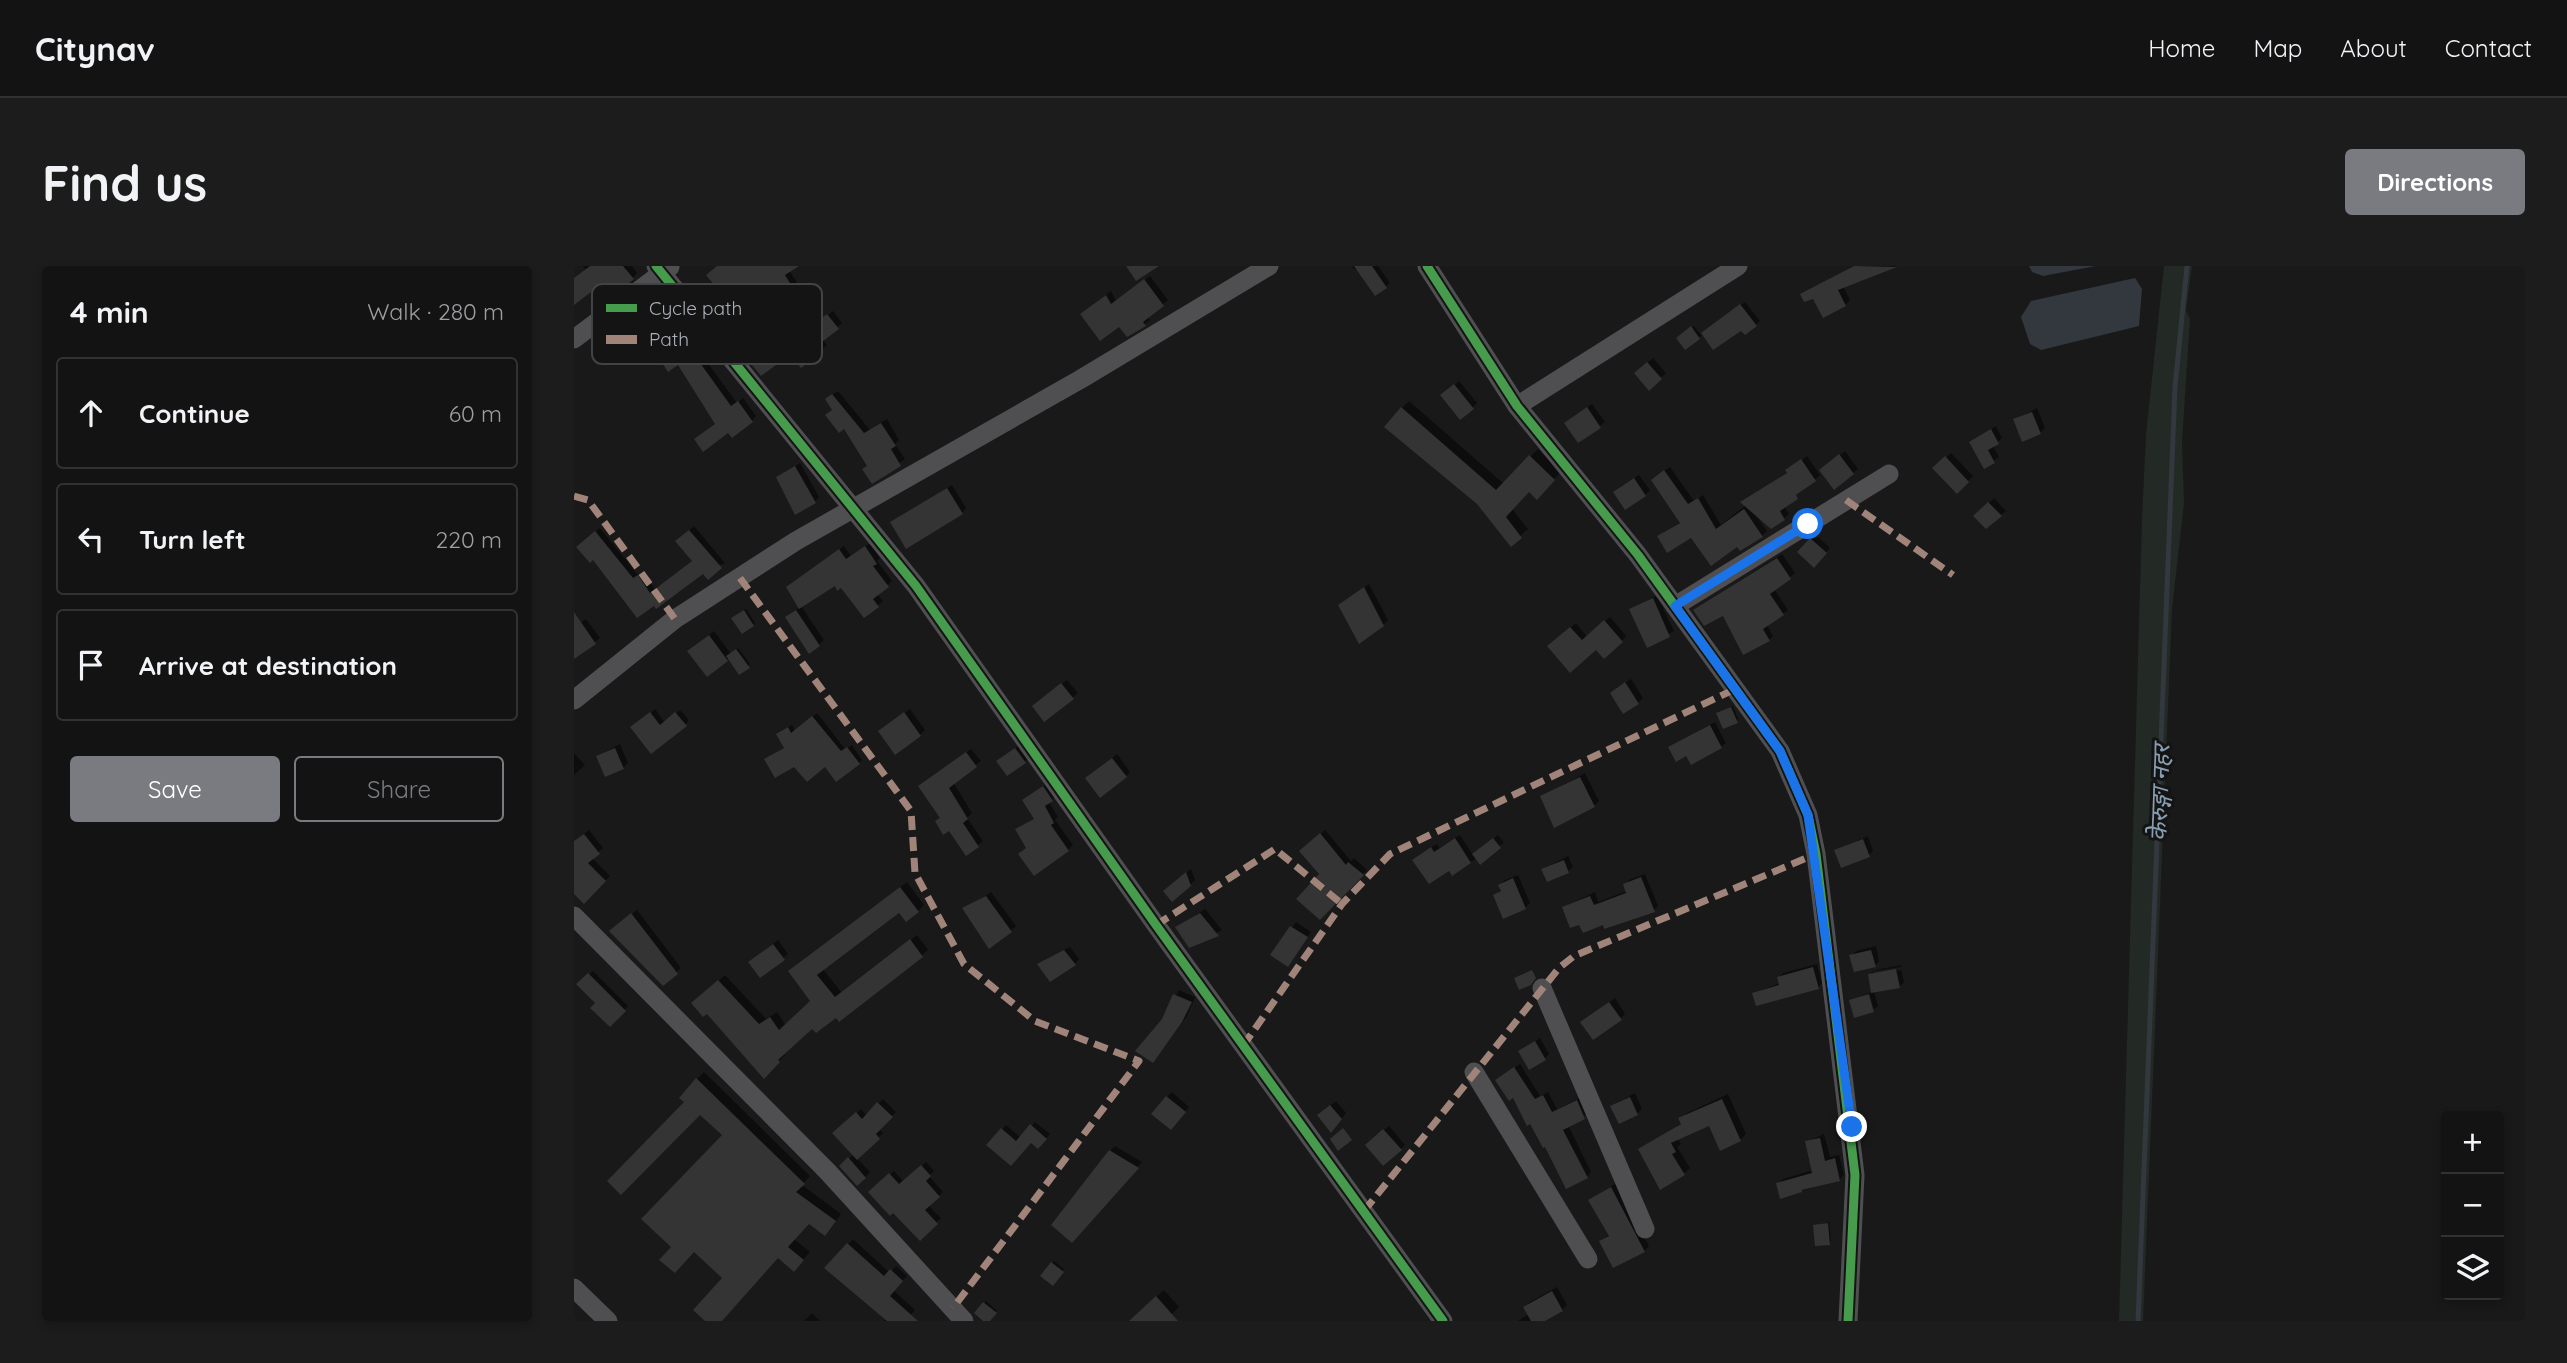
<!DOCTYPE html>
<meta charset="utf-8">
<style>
:root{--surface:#131314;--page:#1c1c1d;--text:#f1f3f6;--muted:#9d9ea0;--line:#323234;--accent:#797b81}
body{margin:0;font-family:Quicksand,"Noto Sans Devanagari",sans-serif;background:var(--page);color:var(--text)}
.controls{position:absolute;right:21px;bottom:21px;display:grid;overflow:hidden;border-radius:7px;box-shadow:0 4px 10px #0003}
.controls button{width:63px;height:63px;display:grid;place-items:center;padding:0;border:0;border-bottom:2px solid var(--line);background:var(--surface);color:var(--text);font:35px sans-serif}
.stop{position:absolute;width:21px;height:21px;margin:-16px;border:5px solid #1a73e8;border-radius:50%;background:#fff}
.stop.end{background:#1a73e8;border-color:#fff;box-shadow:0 2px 7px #0008}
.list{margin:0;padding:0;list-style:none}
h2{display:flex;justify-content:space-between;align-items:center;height:91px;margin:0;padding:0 28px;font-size:30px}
h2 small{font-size:23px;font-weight:400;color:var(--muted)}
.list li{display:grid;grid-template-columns:46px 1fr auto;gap:21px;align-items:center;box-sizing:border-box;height:112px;margin:0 14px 14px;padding:0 14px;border:2px solid var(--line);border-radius:7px}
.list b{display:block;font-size:26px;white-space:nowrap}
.list em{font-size:23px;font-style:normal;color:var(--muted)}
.actions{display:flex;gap:14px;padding:21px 28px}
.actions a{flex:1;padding:16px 0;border:2px solid var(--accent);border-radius:7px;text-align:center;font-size:24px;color:var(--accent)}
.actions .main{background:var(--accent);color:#fff}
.icon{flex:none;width:38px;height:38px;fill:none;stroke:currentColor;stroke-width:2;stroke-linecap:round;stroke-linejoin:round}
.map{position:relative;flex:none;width:1951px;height:1055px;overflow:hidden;border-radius:7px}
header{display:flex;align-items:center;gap:42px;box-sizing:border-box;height:98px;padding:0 35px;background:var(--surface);border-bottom:2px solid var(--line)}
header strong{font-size:33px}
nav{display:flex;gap:38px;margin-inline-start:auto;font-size:24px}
.intro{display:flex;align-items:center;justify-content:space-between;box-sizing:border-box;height:168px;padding:0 42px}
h1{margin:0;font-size:49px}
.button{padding:18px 32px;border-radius:7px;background:var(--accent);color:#fff;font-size:24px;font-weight:700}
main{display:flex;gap:42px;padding:0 42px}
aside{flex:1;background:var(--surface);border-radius:7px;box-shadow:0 4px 10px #0003}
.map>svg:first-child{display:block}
.green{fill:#232924}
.water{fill:#32383e}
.shadow{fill:#0007}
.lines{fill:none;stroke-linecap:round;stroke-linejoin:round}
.stream{stroke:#32383e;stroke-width:5}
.building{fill:#343435}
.minor{stroke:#4f4f52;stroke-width:19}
.quiet{stroke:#a18479;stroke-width:7;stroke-dasharray:14 7;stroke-linecap:butt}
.cycleway-casing{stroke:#141415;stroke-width:13}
.cycleway{stroke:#469c4c;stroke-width:9}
.route{stroke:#1a73e8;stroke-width:9}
.labels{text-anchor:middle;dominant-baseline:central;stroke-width:6;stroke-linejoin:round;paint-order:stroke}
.water-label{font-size:24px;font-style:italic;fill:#889daf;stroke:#141415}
.key{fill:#141415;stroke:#424346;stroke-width:2}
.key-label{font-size:19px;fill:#adb0b9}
</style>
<header>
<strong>Citynav</strong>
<nav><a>Home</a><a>Map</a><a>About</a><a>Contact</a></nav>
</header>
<div class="intro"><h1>Find us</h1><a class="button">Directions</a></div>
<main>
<aside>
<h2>4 min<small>Walk · 280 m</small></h2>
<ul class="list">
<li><svg class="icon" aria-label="ahead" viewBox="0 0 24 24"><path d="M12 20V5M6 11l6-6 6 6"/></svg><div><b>Continue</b></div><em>60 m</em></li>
<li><svg class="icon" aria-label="left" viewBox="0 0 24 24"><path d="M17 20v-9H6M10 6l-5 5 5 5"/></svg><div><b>Turn left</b></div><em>220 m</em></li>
<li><svg class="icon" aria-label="arrive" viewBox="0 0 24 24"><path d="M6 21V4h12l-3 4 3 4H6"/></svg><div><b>Arrive at destination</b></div></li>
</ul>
<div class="actions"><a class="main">Save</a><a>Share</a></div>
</aside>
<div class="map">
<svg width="1951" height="1055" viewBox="0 0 1951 1055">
<rect width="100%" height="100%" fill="#19191a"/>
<path class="green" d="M1590,0H1618L1612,44L1616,53L1608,176L1610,237L1598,343L1569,1055H1545L1568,253L1572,169Z"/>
<g class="water">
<path d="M1455,0H1522L1469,10L1458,6Z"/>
<path d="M1561,12L1568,23L1565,60L1467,84L1456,78L1447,51L1457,35Z"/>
</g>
<g class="shadow">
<path d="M9,0H58L63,7L59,12L25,18L0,28V13L12,4Z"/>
<path d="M144,0H218L215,4L247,54L259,45L268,57L248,73L253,79L227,99L217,86L200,75Z"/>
<path d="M778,0H804L816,17L802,28L784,2L781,4Z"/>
<path d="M1279,0H1322L1269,20L1276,34L1271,39L1229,29Z"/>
<path d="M576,10L594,34L573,51L576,54L571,58L553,69L545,58L513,43L537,25L542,35Z"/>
<path d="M1171,36L1186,55L1181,59L1130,67L1112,82L1104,72L1120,60L1127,69Z"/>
<path d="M111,66L163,137L169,132L182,150L178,155L143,157L105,96L88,81Z"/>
<path d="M1079,92L1092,107L1075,122L1067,103Z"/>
<path d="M885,115L903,137L899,141L873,125Z"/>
<path d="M264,125L296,164L313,153L325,174L321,178L331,193L298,215L294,199L259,143L258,129Z"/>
<path d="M835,135L930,218L964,183L987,206L963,231L955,224L938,243L954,263L937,278L828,142Z"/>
<path d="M1018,138L1031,156L1005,175L997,153Z"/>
<path d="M1463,142L1471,162L1466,167L1441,154Z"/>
<path d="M1422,160L1428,172L1419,180L1425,191L1411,201L1397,176Z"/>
<path d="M1271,185L1284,203L1279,207L1252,200Z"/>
<path d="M1377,187L1399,210L1383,226L1361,202Z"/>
<path d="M1233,190L1246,209L1210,240L1215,248L1210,252L1197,261L1182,250L1193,265L1188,270L1164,278L1090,266L1108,255L1084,209L1096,201L1120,235L1129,229L1147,259Z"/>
<path d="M226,197L245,231L241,236L204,211Z"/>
<path d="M1065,209L1076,224L1071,229L1046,221Z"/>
<path d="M378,219L392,242L388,247L318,257Z"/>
<path d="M1420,232L1432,245L1412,260L1402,250Z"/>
<path d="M120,260L151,297L129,306L82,340L9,276L26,262L64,309L69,306L81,324L120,295L108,271Z"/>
<path d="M1242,269L1256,282L1240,299L1225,286Z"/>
<path d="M296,277L306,292L303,295L318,315L303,328L309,335L291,350L268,319L261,318L227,340L250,374L245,379L218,347L226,341L218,317L270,280L277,290Z"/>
<path d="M1208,288L1221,307L1200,323L1214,344L1193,359L1199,370L1195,374L1149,347L1121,344Z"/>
<path d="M795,318L814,354L809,359L771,335Z"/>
<path d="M1083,329L1100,365L1074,379L1057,344Z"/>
<path d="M172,343L181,357L168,366L161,350Z"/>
<path d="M1036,351L1052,370L1048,375L1022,382L980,375L1002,357L1013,371Z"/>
<path d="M12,353L26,372L0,391V361Z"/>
<path d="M140,365L157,388L164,382L176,398L166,407L155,392L133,409L120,380Z"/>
<path d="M1057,413L1069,432L1064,437L1042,422Z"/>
<path d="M493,414L504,427L471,454L465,436Z"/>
<path d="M1159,440L1164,453L1163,455L1146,446Z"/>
<path d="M81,443L91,457L106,444L115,454L112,458L59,461Z"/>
<path d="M336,443L351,464L346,469L311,461Z"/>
<path d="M243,447L271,483L278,479L288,494L285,497L221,498L192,493L211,481L204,468L207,465L218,459L221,465Z"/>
<path d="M1141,456L1152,477L1147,481H1096Z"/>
<path d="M46,478L54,497L49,502L24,490Z"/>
<path d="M447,478L456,491L434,508L429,491Z"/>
<path d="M397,483L407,495L379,516L398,547L393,552L409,575L393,588L368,551L350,516Z"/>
<path d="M0,487L11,499L0,509Z"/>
<path d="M543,488L556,506L552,510L518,508Z"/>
<path d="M1011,507L1025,535L1020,540L968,531Z"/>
<path d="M474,517L483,529L475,536L484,551L481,554L499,579L494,584L453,582L444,564L461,552L450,534Z"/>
<path d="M15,564L29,582L18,592L36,610L10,635L0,625V576Z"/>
<path d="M751,564L777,595L780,592L793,604L745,651L747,608L732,580Z"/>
<path d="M886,569L899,589L924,569L930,577L896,596L876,602L845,589L863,578L865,582Z"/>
<path d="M1294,570L1299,585L1295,589L1262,585Z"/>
<path d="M994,590L999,601L994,605L969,603Z"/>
<path d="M617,603L621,614L616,619L596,621Z"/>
<path d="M1071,608L1084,640L1080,644L1030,657L1006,656L990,641L1021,626L1024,636L1053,625L1051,619L1055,614Z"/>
<path d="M944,609L956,637L951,642L921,629L928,623L926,619L931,614Z"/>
<path d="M333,616L350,639L344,645L325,644L248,702L268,727L343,669L354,684L265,754L262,749L239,760L209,787L211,789L190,810L126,731L151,709L192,753L203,746L212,760L238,735L222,699Z"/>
<path d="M417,626L442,660L437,665L391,643Z"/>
<path d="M631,643L648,664L616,680L604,661Z"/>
<path d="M63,644L107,702L89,718L42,661Z"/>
<path d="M722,656L737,666L718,694L699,689Z"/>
<path d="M204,674L214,688L209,692H181Z"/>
<path d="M1302,680L1305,695L1301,700L1277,690L1282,685Z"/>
<path d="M496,681L505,693L501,698H465Z"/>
<path d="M1243,698L1248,717L1244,721L1180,727L1206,717L1205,712L1209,707Z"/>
<path d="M1327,699V701L1299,705L1301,704Z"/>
<path d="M1327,704L1330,716L1325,721L1300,725L1304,740L1299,744L1277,735L1299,725L1296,708L1299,705V709Z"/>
<path d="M19,705L54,740L36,759L23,737L5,718Z"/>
<path d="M605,724L621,731L613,750L583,790L589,754Z"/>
<path d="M1041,732L1051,748L1047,752H1013Z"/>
<path d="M966,772L975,788L971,792L947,785Z"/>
<path d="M946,798L966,830L974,826L983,843L1008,831L1015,847L994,859L1017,906L1013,911L972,878L928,810Z"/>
<path d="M130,806L236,910L228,919L267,948L257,961L235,956L220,973L236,986L227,996L204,990L146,1055H133L150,1012L120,984L99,981L150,869L113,836L123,813Z"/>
<path d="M598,826L615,841L601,857L593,831Z"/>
<path d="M1061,827L1068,843L1063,848L1038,840Z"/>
<path d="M1154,828L1172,868L1166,874L1136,858L1103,872L1107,878L1103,881L1116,902L1109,908L1066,884L1108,857L1106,853L1113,847Z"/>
<path d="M309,833L322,846L305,863L309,867L283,892L296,906L284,918L267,900L280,888L260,867L287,843L293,850Z"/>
<path d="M762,835L772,847L762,860L750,845Z"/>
<path d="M461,856L476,868L464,881L457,875L415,879L432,859L447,872Z"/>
<path d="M815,860L831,879L827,883L798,874Z"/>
<path d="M1250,868L1256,891L1265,889L1270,909L1265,914L1227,925L1204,918L1209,913L1239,904L1233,876Z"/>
<path d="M541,880L568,896L502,970L536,885Z"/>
<path d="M352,896L360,905L355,910L369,926L354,939L367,952L346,972L297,926L320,905L330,916Z"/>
<path d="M1042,917L1075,980L1070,985L1027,975L1036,968L1017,934Z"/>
<path d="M1255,956L1257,975L1255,977L1241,960Z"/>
<path d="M279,973L316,1007L322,1000L333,1010L319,1024L341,1044L331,1055H310L313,1052L252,1002Z"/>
<path d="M480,995L490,1003L479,1018L468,1010Z"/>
<path d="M983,1021L993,1039L988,1044L968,1055H944L955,1048L951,1041L956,1036Z"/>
<path d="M590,1024L605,1041L590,1055H556Z"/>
<path d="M412,1035L423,1045L412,1055L402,1047Z"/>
<path d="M238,1047L246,1055H230Z"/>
</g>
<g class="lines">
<path class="stream" d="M1564,1055L1601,121L1613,0"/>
</g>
<g class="building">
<path d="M16,0H49L60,13L35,32L25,20L0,39V12Z"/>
<path d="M143,0H225L211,9L241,57L253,48L265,63L245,78L249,85L227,102L217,88L187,110L174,94L198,76L179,51L174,54L153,22L147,27L132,9Z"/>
<path d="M552,0H585L562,15Z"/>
<path d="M780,0H798L813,22L801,30Z"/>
<path d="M1280,0L1323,1L1264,24L1272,40L1249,52L1239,33L1230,36L1226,28Z"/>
<path d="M570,13L590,40L569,56L572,60L553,71L545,61L526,75L506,48L532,29L537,38Z"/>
<path d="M1166,38L1183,60L1171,69L1167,65L1139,84L1127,67Z"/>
<path d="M1117,60L1126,73L1111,84L1102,72Z"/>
<path d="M106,69L157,140L164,135L179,156L158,172L154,167L129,186L120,173L141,158L104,99L94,106L81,86Z"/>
<path d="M1073,96L1088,113L1075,125L1060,107Z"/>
<path d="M880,118L900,143L886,154L866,129Z"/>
<path d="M258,128L290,167L307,157L322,180L317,183L327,200L298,218L288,203L293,200L270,163L265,167L251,149L258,144L251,133Z"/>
<path d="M827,141L922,224L955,189L981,214L963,234L955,226L932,251L948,272L937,281L903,238L810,161Z"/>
<path d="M1013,141L1027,162L1004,177L990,157Z"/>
<path d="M1458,146L1467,168L1448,176L1439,153Z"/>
<path d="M1417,163L1425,178L1414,184L1421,197L1410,203L1395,176Z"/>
<path d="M1265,188L1280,208L1260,224L1245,204Z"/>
<path d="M1371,190L1395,216L1383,228L1358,202Z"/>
<path d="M1227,193L1242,215L1222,229L1224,233L1206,245L1211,254L1197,263L1166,236L1213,207L1211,204Z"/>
<path d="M221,200L242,237L221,249L202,211Z"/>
<path d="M1090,204L1114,238L1124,232L1142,263L1170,243L1189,271L1166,285L1163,281L1137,300L1117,272L1093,287L1083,270L1106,257L1077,214Z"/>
<path d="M1060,212L1072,230L1051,244L1039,226Z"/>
<path d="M373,222L389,248L332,283L316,256Z"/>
<path d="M1414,236L1428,250L1412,263L1399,250Z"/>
<path d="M115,264L148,302L134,314L129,308L82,343L80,340L63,352L19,294L16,297L2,281L21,265L59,312L64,309L76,327L118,295L101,275Z"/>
<path d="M1236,272L1253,287L1240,302L1223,286Z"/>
<path d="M291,280L303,298L299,300L315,321L299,333L305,341L290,352L267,322L263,325L261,320L225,343L212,321L265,283L272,293Z"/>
<path d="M1203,292L1217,313L1196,328L1210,349L1189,363L1196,375L1169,389L1149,350L1130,360L1119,344Z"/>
<path d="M790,321L810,360L785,378L764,339Z"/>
<path d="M1079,332L1096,371L1073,382L1055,343Z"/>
<path d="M170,344L180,360L168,368L157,352Z"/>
<path d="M222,344L246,380L235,388L211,351Z"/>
<path d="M0,346L22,378L0,393Z"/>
<path d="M1030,354L1049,376L1030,393L1022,384L996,407L973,380L996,361L1008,374Z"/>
<path d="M135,369L154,395L133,411L113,385Z"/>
<path d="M162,383L176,402L165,409L152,390Z"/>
<path d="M1051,416L1065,438L1049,448L1036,427Z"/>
<path d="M487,417L500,433L470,456L458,440Z"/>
<path d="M1157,441L1164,457L1149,463L1142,447Z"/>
<path d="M76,446L86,459L101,446L113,460L77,488L56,461Z"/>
<path d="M330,446L347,470L321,489L304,465Z"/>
<path d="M238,450L267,485L273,481L286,498L262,516L251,501L233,516L220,501L201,512L190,493L210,482L202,468L214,461L217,467Z"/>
<path d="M1136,459L1148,482L1117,499L1112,490L1102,496L1094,481Z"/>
<path d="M41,482L50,503L31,511L22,490Z"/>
<path d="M441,482L452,497L433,510L422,495Z"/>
<path d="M392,486L403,501L375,522L394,553L389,557L405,581L392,590L375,565L369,569L361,555L366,552L344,520Z"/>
<path d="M538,492L553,511L526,532L511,512Z"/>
<path d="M1006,511L1021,541L980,562L966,530Z"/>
<path d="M469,520L479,535L471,540L480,557L477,559L495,585L460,610L444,588L452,582L441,563L460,553L448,534Z"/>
<path d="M746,567L772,599L774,596L790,609L746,654L722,633L745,608L725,585Z"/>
<path d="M10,568L26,588L14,597L32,615L10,638L0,628V575Z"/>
<path d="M881,572L897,597L878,610L875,605L855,618L838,594L857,581L860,586Z"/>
<path d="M919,572L927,582L906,599L898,588Z"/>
<path d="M1289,573L1296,591L1267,602L1260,584Z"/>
<path d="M990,594L995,607L973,616L967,603Z"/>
<path d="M612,606L617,620L598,636L589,625Z"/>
<path d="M1067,611L1081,646L1030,663L1029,659L1009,667L1005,659L996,662L988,641L1016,630L1020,639L1052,627L1049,618Z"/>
<path d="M939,612L952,643L929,653L919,629L927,625L924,619Z"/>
<path d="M326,621L345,646L332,656L325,647L243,709L261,731L336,673L349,691L265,756L262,752L242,767L238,763L204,794L206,796L190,813L133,748L129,751L117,737L144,714L185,758L196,751L205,764L236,735L214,705Z"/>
<path d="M412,630L438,666L415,683L388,642Z"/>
<path d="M57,647L104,708L89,720L35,665Z"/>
<path d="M626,647L645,670L615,682L601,661Z"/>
<path d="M716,660L734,671L714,701L696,689Z"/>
<path d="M199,678L211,694L186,712L174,696Z"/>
<path d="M490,684L502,699L476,716L463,698Z"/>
<path d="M1297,684L1302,701L1280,706L1275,689Z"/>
<path d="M1239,701L1245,723L1182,740L1178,727L1205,719L1203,711Z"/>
<path d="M1322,703L1326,722L1297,727L1294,708Z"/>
<path d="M958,704L962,712L957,719L945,724L940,712Z"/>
<path d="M14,707L52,745L36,761L16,742L21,737L2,718Z"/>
<path d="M599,728L618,736L608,756L579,797L561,785L588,753Z"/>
<path d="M1295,728L1300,746L1280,752L1275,734Z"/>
<path d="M1035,736L1048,754L1019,774L1006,756Z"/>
<path d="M961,775L972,794L955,804L944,785Z"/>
<path d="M940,801L961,833L969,829L978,846L1003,834L1011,853L989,864L1014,912L992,923L971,881L969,882L956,858L953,860L939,832L935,835L921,814Z"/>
<path d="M122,812L231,918L222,926L262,955L251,970L235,958L214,981L230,994L220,1006L204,992L148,1055H131L119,1044L148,1012L120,986L101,1007L85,994L97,981L67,953L148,869L126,849L47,929L33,915L110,836L105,832Z"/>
<path d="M592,830L612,846L597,864L577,848Z"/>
<path d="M1056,831L1064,849L1045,858L1036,840Z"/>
<path d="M1148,833L1167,875L1146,885L1135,860L1097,877L1102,886L1098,888L1111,909L1086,924L1064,883L1107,858L1104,852Z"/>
<path d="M303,836L319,851L302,868L306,873L283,894L258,867L282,846L288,853Z"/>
<path d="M756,839L768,853L757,867L743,849Z"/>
<path d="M456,858L473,873L464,883L457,877L437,900L412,879L427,862L442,875Z"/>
<path d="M769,862L778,874L764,885L756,873Z"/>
<path d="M809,863L828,884L809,900L791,879Z"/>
<path d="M1246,872L1251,895L1261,892L1266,915L1228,924V926L1206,933L1202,917L1238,907L1231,875Z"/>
<path d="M535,884L565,902L498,977L477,959Z"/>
<path d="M274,891L292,912L283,920L265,900Z"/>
<path d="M347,899L357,910L352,915L366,931L351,944L364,958L346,975L319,947L316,950L294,926L315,907L325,918Z"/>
<path d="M1037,921L1071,986L1039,1002L1025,975L1035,970L1014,934Z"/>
<path d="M1254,957L1256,979L1241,980L1239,959Z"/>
<path d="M273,977L310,1010L316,1003L329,1015L316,1030L344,1055H313L250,1002Z"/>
<path d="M477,996L490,1006L479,1020L466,1010Z"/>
<path d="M978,1025L989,1045L971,1055H957L949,1041Z"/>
<path d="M582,1030L604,1055H555Z"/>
<path d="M409,1036L423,1047L416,1055H409L400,1047Z"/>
</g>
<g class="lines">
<g class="minor">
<path d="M82,0L342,320L582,659L869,1055"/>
<path d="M853,0L943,140L1064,289L1206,485L1234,549L1242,588L1281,909L1274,1055"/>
<path d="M0,73L96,1"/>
<path d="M943,140L1164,0"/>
<path d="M1101,340L1315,208"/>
<path d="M0,434L101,353L222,275L507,113L695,0"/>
<path d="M0,650L254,906L390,1055"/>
<path d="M968,722L1071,963"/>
<path d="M900,806L1014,993"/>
<path d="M0,1022L34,1055"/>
</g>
<g class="quiet">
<path d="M0,230L14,234L101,353"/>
<path d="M1272,234L1379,309"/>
<path d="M166,312L337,545L341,607L390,698L461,755L565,795L379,1042"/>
<path d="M582,659L701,583L768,638"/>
<path d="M669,780L768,638L816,588L1161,423"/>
<path d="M790,945L985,702L1000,690L1242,588"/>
</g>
<defs>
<g id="cycleway">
<path d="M82,0L342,320L582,659L869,1055"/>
<path d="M853,0L943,140L1064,289L1206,485L1234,549L1242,588L1281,909L1274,1055"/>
</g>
</defs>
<use href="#cycleway" class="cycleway-casing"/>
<use href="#cycleway" class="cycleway"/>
</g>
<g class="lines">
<path class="route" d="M1234,258L1101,340L1206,485L1234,549L1278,861"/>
</g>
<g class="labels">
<g class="water-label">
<text transform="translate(1585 527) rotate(-88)">केेरुङ्गा नहर</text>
</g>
</g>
<rect x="18" y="18" width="230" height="80" rx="10" class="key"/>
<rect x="32" y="38" width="31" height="8" fill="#469c4c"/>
<rect x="32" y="69" width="31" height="9" fill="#a18479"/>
<g class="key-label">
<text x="75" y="49">Cycle path</text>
<text x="75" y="80">Path</text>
</g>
</svg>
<div class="controls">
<button>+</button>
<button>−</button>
<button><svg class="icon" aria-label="layers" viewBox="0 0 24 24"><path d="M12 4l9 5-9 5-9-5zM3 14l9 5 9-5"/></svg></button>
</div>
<div class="stop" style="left:1234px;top:258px"></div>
<div class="stop end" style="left:1278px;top:861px"></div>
</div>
</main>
